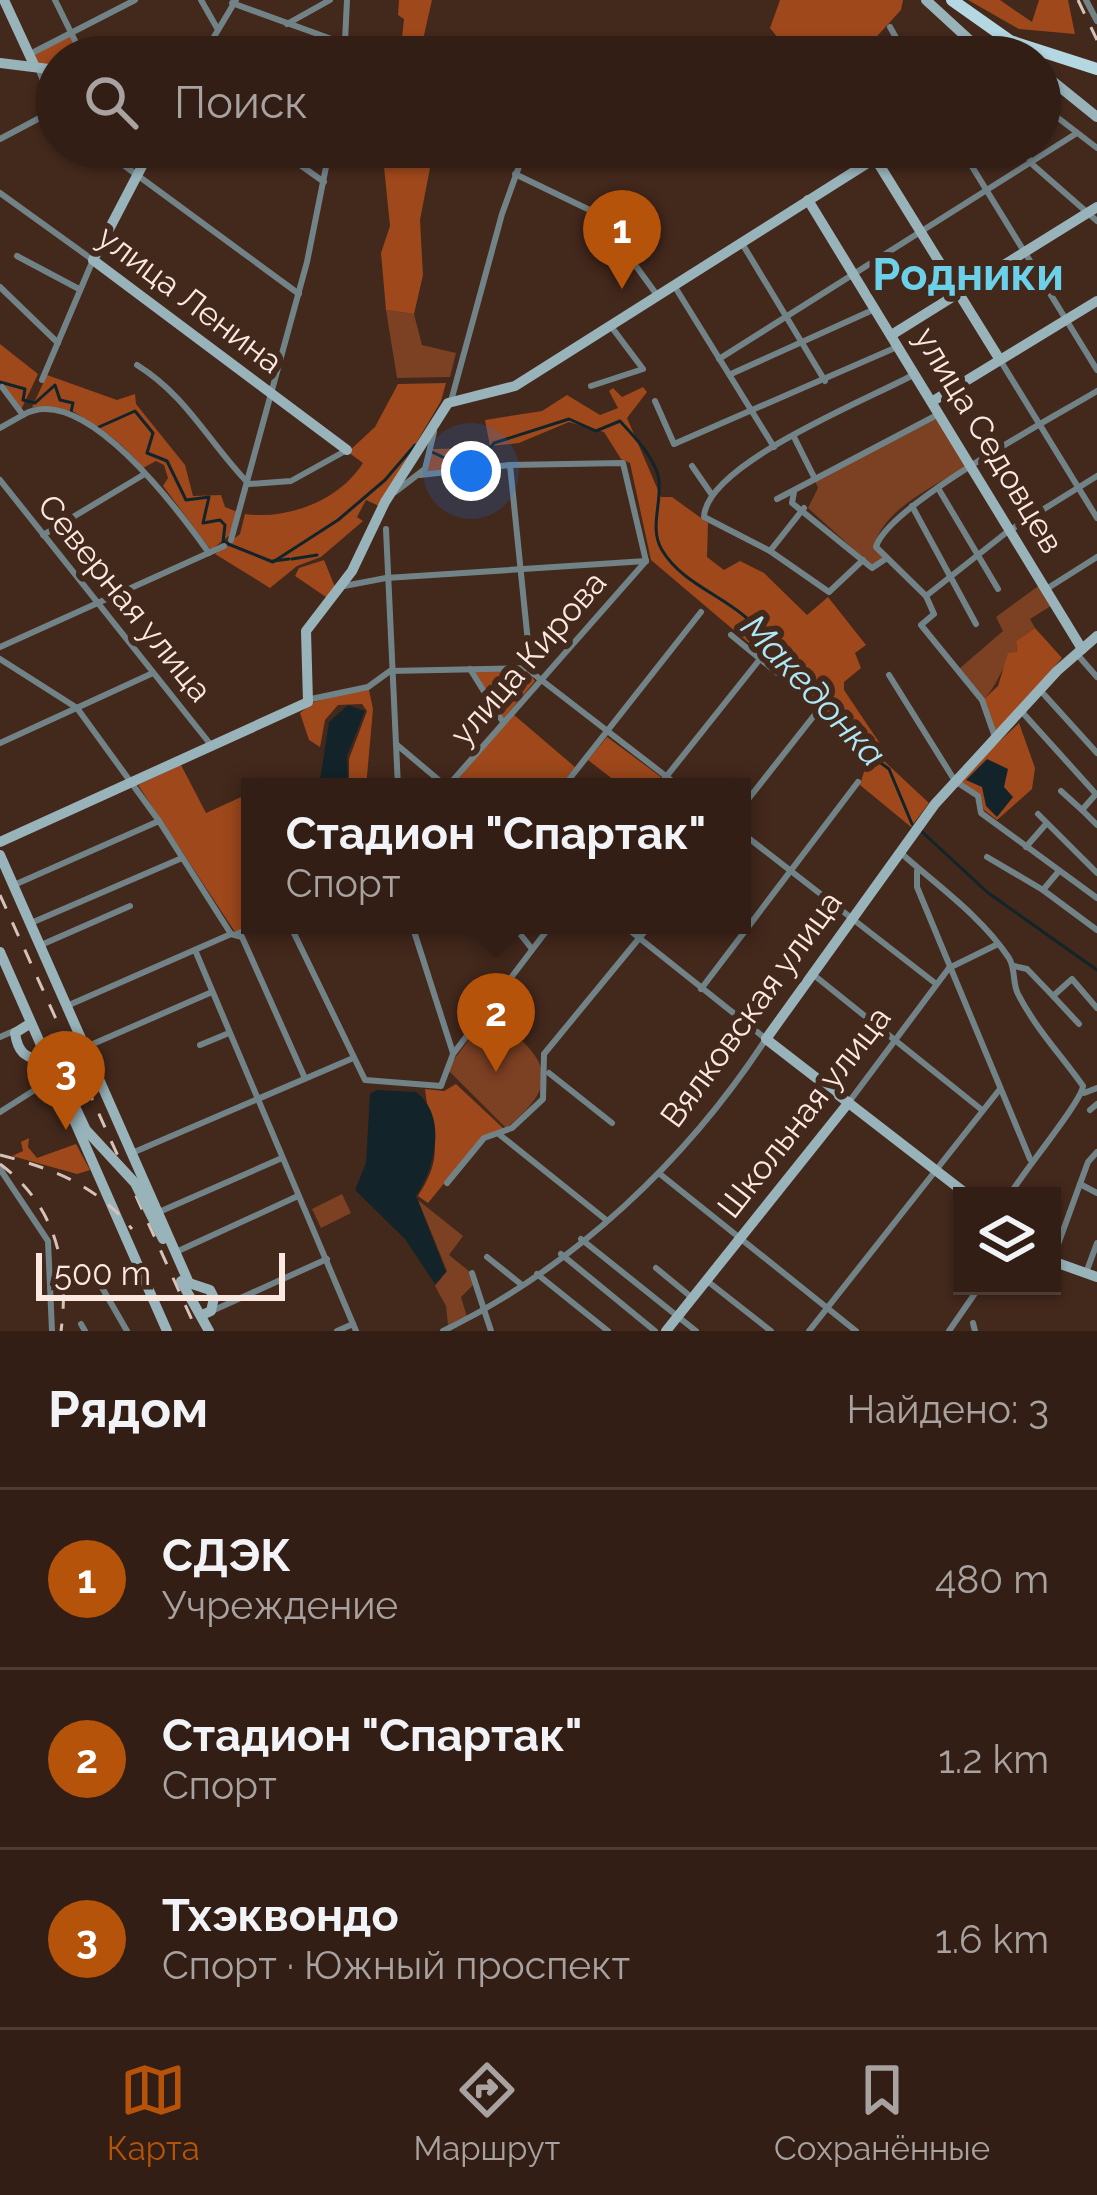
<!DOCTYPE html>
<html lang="ru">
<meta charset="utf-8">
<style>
:root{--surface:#321e15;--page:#3d2b22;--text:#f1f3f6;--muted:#a8a2a0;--line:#4d3c34;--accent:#b45309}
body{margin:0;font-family:Raleway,sans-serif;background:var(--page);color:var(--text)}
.controls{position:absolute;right:36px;bottom:36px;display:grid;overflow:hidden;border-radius:0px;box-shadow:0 3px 9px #0004}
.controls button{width:108px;height:108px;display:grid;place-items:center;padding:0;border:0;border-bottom:3px solid var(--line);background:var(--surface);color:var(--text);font:60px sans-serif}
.scale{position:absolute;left:36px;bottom:30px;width:249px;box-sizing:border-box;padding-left:12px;border:6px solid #fbe8e0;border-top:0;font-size:33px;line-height:42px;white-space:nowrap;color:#fbe8e0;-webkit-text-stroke:9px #43281c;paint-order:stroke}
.you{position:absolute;left:471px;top:471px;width:42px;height:42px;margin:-30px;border:9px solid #fff;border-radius:50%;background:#1a73e8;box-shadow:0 0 0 18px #1a73e833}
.badge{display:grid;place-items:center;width:78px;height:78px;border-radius:50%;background:var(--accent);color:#fff;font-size:39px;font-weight:700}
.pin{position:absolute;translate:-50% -99px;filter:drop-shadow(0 3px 6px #0008)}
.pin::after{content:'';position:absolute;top:63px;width:42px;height:36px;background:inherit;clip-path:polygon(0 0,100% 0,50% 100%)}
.popup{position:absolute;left:241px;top:778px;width:510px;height:156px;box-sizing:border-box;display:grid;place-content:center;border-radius:0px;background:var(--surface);filter:drop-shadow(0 3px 9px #0005);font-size:39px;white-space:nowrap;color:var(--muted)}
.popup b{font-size:45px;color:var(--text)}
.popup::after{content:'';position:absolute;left:50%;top:100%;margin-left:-24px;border:24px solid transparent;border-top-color:var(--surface)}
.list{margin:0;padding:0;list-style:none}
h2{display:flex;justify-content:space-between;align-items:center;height:156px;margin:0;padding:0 48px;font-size:51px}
h2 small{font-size:39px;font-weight:400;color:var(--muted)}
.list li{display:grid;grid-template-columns:78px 1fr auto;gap:36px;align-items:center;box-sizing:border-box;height:180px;padding:0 48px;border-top:3px solid var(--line)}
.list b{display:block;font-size:45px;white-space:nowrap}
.list p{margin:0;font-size:39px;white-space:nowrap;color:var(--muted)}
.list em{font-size:39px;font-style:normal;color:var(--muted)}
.icon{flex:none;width:66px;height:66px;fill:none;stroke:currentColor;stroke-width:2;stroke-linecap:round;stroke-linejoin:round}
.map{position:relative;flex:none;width:1097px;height:1331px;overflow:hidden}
.search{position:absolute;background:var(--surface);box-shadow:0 3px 9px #0004;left:36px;right:36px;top:36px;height:132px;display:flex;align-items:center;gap:30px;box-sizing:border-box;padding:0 42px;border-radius:66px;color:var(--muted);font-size:45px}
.sheet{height:696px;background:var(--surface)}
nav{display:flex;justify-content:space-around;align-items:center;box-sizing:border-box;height:168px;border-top:3px solid var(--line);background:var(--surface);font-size:33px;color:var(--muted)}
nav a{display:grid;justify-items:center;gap:6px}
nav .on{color:var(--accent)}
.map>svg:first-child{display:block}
.green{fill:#7c4023}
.forest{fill:#9e481b}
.water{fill:#122429}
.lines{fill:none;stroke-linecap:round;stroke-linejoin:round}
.stream{stroke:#122429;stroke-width:3}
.street{stroke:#728388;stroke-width:6}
.secondary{stroke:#98b3ba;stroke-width:10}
.primary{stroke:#b4d7e1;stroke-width:12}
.rail{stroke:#d7c2ba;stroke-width:3;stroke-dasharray:15 15;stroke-linecap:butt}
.secondary-bridge{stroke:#98b3ba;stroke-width:10}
.labels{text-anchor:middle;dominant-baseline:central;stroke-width:12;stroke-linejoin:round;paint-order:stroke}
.street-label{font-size:33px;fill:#fbe8e0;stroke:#43281c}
.water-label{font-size:36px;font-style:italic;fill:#aee8f8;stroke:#43281c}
.district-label{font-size:45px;font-weight:bold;fill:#6cd0e9;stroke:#43281c}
</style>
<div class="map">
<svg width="1097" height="1331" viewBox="0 0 1097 1331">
<rect width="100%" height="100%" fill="#43281c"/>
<g class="green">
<path d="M386,310L414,314L422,345L456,353L450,377L397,378Z"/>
<path d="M938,418L968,466C938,484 882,509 874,547L883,558L872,566L808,508L818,488L815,481Z"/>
<path d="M1041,584L1054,604L1030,619L1035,628L1016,641L1017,653C1000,666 999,684 984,699L959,669L1003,631L996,617Z"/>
<path d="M490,1011C539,1056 571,1076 506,1128L447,1069Z"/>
<path d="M342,1194L351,1213L321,1228L312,1209Z"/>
<path d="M418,1200L463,1236L449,1255L470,1272L473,1285L461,1297L467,1317L448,1325L446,1306L435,1286L447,1271Z"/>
</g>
<g class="forest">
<path d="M399,0H432L419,57H400L404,19L398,15Z"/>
<path d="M780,0H903L901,10L858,57H782L785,47L770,28Z"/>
<path d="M968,0H1000L1032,22L1039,0H1068L1075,34L1019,29Z"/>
<path d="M70,36L80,57H57V68L37,66L32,55Z"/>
<path d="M382,147H434L420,220L423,275L414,314L386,310L381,253L390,226Z"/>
<path d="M0,344L38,374L21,410L0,383Z"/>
<path d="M47,375L117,400L135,394L136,404L185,465L193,496L221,495L225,507L240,513L235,531L211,550L163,486L168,478L164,465L156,461L143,468C118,436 74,405 32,407Z"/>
<path d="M446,383L441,401L379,506L366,500L357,517L363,521L321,557L297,566L270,588L215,554L240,534L245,514C287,520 339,501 363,463L348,452L375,427L398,384Z"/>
<path d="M643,387L647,392L627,418L661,497H672L708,523L707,557L724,570L740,561L764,573L807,615L828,597L866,645L855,653L861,668L844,682V690L885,751L884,761L929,803L911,827L860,785L868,758L822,712V705L651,560L630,463L621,459L604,432L569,422L519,443L490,446L485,420L542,411L567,395L600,415L618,408L609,391L613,388L622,397Z"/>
<path d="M489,448L490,463L426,472L432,449Z"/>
<path d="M324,560L335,587L326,597L295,576L299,568Z"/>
<path d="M1035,628L1062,658L996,733L984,699L998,686L1008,653L1017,652L1016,641Z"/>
<path d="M527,670L535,681L504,718L475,672Z"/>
<path d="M360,689L369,690L373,709L366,787H349V759L367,711L362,704L338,705L325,720L320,747L309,740L300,713L314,702Z"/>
<path d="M513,714L575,767L559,787L452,786Z"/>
<path d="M1019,723L1035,768L1032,789L997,820L984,810L980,794L957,781Z"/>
<path d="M607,737L661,777L653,787H623L588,760Z"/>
<path d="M181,765L206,813L250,793L251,925L235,932L138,785Z"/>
<path d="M456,1084L504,1129L483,1136L428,1203L418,1196C448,1151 430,1135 425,1089L444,1091Z"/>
<path d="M29,1138L28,1147L37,1158L76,1144L90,1170L77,1174L12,1156L23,1151L21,1142Z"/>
</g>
<g class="water">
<path d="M348,705L365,711L347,756L348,787H319L329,722Z"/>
<path d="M987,759L1008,769L1004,787L1013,797L997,817L986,806L982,787L966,780Z"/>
<path d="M377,1090L416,1092C448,1116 435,1168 416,1196L446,1272L435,1284L405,1239L355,1190L366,1163L370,1094Z"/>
</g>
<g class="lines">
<g class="stream">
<path d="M0,382L25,389L23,400L35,403L55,385L60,400L73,403L71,412L81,418"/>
<path d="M99,427L135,411L153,433L147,453L167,461L186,500L209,497L203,523L220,520L225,525L223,542L273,562L338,520L385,480L415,445"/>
<path d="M430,451L453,462L484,456L494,443L569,419L596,431L620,421C634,436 652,455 658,475C664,499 648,527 662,550C688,594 751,600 770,651L790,659L870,755L889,769L912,824"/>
<path d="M292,559L317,555"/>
<path d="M273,561L289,559"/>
<path d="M920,830L987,892L1097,970"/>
</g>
<g class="street">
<path d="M55,0L83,57"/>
<path d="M201,0L217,28"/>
<path d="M1086,0L1097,21"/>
<path d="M232,3L337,41"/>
<path d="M287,24L330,0"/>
<path d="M890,27L907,57"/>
<path d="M32,53L135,0"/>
<path d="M202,57L236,0"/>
<path d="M335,57L337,41H345L347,0"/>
<path d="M38,68L57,116"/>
<path d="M1040,104L1097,148"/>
<path d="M0,139L51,112"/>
<path d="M99,147L299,294"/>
<path d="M275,147L324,182"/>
<path d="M960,147L1097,370"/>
<path d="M1022,147L1033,165L1097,221"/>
<path d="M515,174L598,214L657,295"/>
<path d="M0,193L93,260L42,380"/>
<path d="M743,245L825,381"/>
<path d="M17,256L79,289"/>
<path d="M0,287L58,343"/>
<path d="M675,287L774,447"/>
<path d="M719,359L1077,133"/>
<path d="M1000,360L1097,518"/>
<path d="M137,365C187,396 209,443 249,484L291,481L347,450"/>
<path d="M731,374L875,309"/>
<path d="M591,386L643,369L610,325"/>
<path d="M2,387L23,415C83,380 179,511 209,553"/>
<path d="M451,401L502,214L526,147"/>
<path d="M655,401L674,444L897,347"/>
<path d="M0,428L23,415"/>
<path d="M794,437L815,479"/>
<path d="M510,465L531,672L680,787"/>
<path d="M692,466L712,495"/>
<path d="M420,475L510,465L623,463L646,561"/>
<path d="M0,480L211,745"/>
<path d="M938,488L998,589"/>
<path d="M395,492L425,469L434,432"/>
<path d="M794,492L792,503L872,568L887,558"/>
<path d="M777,499L937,415"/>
<path d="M912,506L976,624"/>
<path d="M804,508L770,551L829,592L863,560"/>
<path d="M386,529L398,787"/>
<path d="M43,535L143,475"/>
<path d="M231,540L307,262L330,147"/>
<path d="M770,551L704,517C706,464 867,400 913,375"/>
<path d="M344,586L386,578L646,561"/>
<path d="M1048,588L1097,557"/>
<path d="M926,596L1007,532L1097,476"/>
<path d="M731,635L820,708L742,807"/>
<path d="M0,647L224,546"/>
<path d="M1076,653L1097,677"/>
<path d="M0,659L77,708L159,821L231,934"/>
<path d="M470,669L503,722"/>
<path d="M889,675L955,781L978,796L981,813L1097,898"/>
<path d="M1040,690L1097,753"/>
<path d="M311,699L368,687L390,671L529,668"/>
<path d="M1022,712L1096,794L1082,810L1061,791"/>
<path d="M995,737L982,700L921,625L934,614L926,596L876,547C887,506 1054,417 1097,391"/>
<path d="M0,743L153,673"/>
<path d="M396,744L447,787L646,561"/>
<path d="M563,787L701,612"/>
<path d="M658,787L760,659"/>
<path d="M1082,810L1097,825"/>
<path d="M1038,814L1097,873"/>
<path d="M742,833L935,983"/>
<path d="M1026,847L1046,824"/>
<path d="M902,854C938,886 982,917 1009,958C1016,970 1012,982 1018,994C1036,1029 1061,1055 1083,1086C1082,1101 1023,1172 1009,1196"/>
<path d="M987,857L1043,890L1059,871"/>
<path d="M917,871V887L1030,1159"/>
<path d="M14,885L159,821"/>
<path d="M1043,890L1097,930"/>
<path d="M31,923L182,858"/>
<path d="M290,925L365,1080L441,1086L453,1054L551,925"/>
<path d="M412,925L453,1053"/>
<path d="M513,925L532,949"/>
<path d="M231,934L242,937L304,1076"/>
<path d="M237,934L257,925"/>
<path d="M41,945L130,906"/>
<path d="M195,950L356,1331"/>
<path d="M1014,966L1027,969L1053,996L1072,979L1097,1008"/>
<path d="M815,976L982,1110"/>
<path d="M701,989L858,782"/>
<path d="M1053,996L1079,1024"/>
<path d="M69,1005L231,934"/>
<path d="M0,1037L16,1030"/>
<path d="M200,1045L229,1033"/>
<path d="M86,1047L212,992"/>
<path d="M549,1073L612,1123"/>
<path d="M1084,1093L1097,1088"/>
<path d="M849,1102L949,968L998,944"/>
<path d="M1090,1110L1097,1104"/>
<path d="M0,1112L55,1077"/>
<path d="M500,1135L605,1219"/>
<path d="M132,1153L351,1059"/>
<path d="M0,1169L48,1241L52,1331"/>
<path d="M660,1174L856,1331"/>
<path d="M447,1183L484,1138L512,1128L543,1099L544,1054L650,925"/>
<path d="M1080,1184L1097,1193"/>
<path d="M159,1212L282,1158"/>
<path d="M581,1239L696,1331"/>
<path d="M176,1252L298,1196"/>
<path d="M561,1254L655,1331"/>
<path d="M487,1257L522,1285"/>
<path d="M1052,1261L1088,1162L1097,1152"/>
<path d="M656,1268L690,1296"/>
<path d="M472,1273L491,1331"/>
<path d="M1086,1273L1097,1243"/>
<path d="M537,1274L608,1331"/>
<path d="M96,1277L127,1331"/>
<path d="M706,1280L771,1331"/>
<path d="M214,1310L327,1259"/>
<path d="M973,1323L975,1331"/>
<path d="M81,1324L85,1331"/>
<path d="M337,1331L353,1324"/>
<path d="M443,1331C574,1267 687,1160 766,1039L623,925"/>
<path d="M809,1331L1000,1089"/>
<path d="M949,1331L980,1286"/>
</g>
<g class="secondary">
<path d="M4,0L35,67"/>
<path d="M926,0L988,57"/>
<path d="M0,63L57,70"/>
<path d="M1040,71L1097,117"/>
<path d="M152,147L93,260L347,450"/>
<path d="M875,158L1000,360"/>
<path d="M808,200L1082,649"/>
<path d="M893,334L1097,207"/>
<path d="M933,401L1097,301"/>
<path d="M0,842L308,702L306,631L352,571L385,502L448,403L515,386L893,147"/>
<path d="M0,855L189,1283L210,1290L214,1298L211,1311L202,1315"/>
<path d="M0,952L167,1331"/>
<path d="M31,1023L15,1033C19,1060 31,1056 50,1065"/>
<path d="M969,1196L766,1039L935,804L1057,671L1097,636"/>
<path d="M1052,1261L1097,1277"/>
<path d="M181,1281L209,1331"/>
<path d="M666,1331L849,1102"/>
</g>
<path class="primary" d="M952,0L1010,41L1097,69"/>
<g class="rail">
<path d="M1078,0L1097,40"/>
<path d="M0,895L197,1331"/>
<path d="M0,1155C54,1169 96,1185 132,1229"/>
<path d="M0,1164C55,1205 70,1265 61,1331"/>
</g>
<path class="secondary-bridge" d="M64,1083L86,1130L135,1183L163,1239"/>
</g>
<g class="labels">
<g class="street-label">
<text transform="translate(190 299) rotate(37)">улица Ленина</text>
<text transform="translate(989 440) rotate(59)">улица Седовцев</text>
<text transform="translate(125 598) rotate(51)">Северная улица</text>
<text transform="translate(528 658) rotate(-49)">улица Кирова</text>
<text transform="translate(751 1009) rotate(-54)">Вялковская улица</text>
<text transform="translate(804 1112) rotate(-52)">Школьная улица</text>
</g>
<g class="water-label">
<text transform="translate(814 690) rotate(47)">Македонка</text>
</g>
<g class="district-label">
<text x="968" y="274">Родники</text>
</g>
</g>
</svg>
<div class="controls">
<button><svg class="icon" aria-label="layers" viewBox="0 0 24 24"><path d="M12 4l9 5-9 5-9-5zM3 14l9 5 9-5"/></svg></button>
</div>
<div class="scale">500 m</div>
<div class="you"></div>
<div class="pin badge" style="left:622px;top:289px">1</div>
<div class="pin badge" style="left:496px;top:1072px">2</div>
<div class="popup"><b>Стадион &quot;Спартак&quot;</b>Спорт</div>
<div class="pin badge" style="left:66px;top:1130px">3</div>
<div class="search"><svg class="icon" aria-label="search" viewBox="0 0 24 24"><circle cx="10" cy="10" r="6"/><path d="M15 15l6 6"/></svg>Поиск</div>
</div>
<section class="sheet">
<h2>Рядом<small>Найдено: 3</small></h2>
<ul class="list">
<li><span class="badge">1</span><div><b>СДЭК</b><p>Учреждение</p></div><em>480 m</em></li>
<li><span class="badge">2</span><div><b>Стадион &quot;Спартак&quot;</b><p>Спорт</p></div><em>1.2 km</em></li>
<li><span class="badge">3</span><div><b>Тхэквондо</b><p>Спорт · Южный проспект</p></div><em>1.6 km</em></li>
</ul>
</section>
<nav>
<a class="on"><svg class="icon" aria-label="map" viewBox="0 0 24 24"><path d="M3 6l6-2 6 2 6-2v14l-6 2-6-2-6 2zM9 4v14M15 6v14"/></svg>Карта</a>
<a><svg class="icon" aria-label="directions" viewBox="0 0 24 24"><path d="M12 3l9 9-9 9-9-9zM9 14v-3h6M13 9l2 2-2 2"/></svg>Маршрут</a>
<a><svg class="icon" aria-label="saved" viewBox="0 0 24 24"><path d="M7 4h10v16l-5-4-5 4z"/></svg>Сохранённые</a>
</nav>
